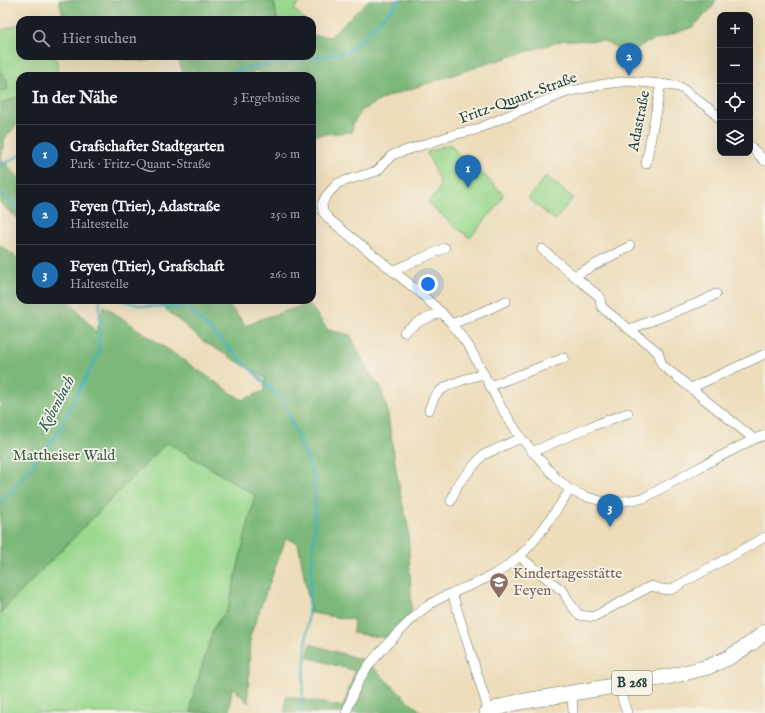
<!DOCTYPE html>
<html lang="de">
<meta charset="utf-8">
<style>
:root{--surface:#171b24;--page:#242831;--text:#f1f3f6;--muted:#9ea1a6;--line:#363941;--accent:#1f6fb2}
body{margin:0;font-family:"IM FELL English",serif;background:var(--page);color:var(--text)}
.controls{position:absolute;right:12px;top:12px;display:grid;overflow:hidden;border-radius:8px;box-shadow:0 4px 16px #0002}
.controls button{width:36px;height:36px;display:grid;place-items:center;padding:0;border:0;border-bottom:1px solid var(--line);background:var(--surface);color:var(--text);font:20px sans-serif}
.you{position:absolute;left:428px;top:284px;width:14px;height:14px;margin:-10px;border:3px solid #fff;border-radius:50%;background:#1a73e8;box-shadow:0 0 0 6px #1a73e833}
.badge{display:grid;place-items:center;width:26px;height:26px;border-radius:50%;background:var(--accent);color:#fff;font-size:13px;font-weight:700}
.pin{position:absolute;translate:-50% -33px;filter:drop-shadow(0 1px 2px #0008)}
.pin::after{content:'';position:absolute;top:21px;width:14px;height:12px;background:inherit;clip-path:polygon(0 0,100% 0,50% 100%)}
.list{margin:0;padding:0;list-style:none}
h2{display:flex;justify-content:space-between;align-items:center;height:52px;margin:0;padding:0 16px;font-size:17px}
h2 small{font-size:13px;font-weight:400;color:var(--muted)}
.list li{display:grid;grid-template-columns:26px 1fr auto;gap:12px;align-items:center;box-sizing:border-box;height:60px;padding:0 16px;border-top:1px solid var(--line)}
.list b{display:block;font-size:15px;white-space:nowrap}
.list p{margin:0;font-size:13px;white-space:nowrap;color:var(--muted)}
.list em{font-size:13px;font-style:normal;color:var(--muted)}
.icon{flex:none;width:22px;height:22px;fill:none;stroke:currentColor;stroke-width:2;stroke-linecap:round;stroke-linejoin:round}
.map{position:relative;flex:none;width:765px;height:713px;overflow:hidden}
.search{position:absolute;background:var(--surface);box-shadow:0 4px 16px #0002;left:16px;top:16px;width:300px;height:44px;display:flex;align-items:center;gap:10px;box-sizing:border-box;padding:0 14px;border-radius:12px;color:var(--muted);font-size:15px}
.panel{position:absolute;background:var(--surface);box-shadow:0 4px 16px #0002;left:16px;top:72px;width:300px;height:232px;border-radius:12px}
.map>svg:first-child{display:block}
.green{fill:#9ad88e;stroke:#5c8a61}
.forest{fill:#7bb879;stroke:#4d7a56}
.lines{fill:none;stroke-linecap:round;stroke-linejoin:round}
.stream{stroke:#46b4c0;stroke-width:2.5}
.street-casing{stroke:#677563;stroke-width:10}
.primary-casing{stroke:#677563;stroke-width:16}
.street{stroke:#fff;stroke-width:9}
.primary{stroke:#fff;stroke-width:15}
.labels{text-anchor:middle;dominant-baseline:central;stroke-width:3.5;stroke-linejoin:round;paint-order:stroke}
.shield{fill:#f7f3e8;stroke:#60746a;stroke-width:1}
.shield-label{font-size:14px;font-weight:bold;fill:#1f3d34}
.street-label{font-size:15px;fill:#1f3d34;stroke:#f7f3e8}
.park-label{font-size:15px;fill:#385c46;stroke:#f7f3e8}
.education-label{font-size:15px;fill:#785e54;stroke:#f7f3e8;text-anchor:start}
.water-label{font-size:16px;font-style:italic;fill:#295b57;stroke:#f7f3e8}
</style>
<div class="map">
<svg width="765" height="713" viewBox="0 0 765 713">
<rect width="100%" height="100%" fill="#f7f3e8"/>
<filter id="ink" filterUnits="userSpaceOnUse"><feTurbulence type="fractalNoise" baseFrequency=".025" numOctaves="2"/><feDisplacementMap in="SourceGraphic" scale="8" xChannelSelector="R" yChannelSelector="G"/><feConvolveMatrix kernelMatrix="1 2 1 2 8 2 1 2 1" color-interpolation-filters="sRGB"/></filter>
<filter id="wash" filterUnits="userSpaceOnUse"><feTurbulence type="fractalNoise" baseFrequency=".012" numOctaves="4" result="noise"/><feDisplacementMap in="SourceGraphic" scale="16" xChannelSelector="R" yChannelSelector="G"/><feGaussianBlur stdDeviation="0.9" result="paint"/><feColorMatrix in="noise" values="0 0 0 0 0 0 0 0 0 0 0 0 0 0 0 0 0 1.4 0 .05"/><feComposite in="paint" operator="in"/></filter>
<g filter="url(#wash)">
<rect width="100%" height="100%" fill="#edddbb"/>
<g class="green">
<path d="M265,0H302L294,9L305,20H276L277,18L274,3Z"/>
<path d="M20,24V56H55L58,65L56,74L53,76H20V96L0,104V91L8,89L7,80L0,71V31Z"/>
<path d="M450,144L462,158L481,172L503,194L499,204L470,238L455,227L427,202L438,192L440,183L427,152Z"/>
<path d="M546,176L573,198L555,220L528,198Z"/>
<path d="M167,442L255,495L228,609L214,627L191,703L192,713H0V613Z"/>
</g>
<g class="forest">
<path d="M59,0H265L274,3L277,18L276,20H69L62,12Z"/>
<path d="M369,0H716L713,7L693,27L646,43L628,54L604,41L564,40L489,63L386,97L362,110L353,124L352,132L312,135V76H260L257,70L249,76H184L177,56H312V35L330,37Z"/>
<path d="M100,56H160L145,61Z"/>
<path d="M0,71L7,80L8,89L0,91Z"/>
<path d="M20,96V121L5,138L1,159L20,179V220L0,203V104Z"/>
<path d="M0,245L20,260V300H68L96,332L104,306L242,400L264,391L265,378L203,341L155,300H225L246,326L263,318L309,304L328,330L350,335L369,373L380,386L387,409L396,469L402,502L408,526L412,619L385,638L353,633L354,620L311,613L298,543L286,538L250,636L248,703L232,687L229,713H192L191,703L214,627L228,609L255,495L167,442L0,613Z"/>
<path d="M310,644L366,661L408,701L423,713H285L286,696L343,707L355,671L308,657Z"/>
</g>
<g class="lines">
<g class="stream">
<path d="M219,76L246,68L348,52L400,0"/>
<path d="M0,166L20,155"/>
<path d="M0,192L20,210"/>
<path d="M120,300L143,306L188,308L283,401L314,477L315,525L301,713"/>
<path d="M0,505L55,437L99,352L100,300"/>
</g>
</g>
</g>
<g filter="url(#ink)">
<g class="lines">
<defs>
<g id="street">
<path d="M750,146L765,161"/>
<path d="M646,164L661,84"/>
<path d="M322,204L323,212L330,220L418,291L441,312L452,324L470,348L501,407L521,438L557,479L570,490L584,496L601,501L617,502L644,498L700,467L754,439L765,435"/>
<path d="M322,204L326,196L338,183L377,171L392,155L456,134L475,130L507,116L567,92L605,84L629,81L661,84L680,87L711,110L720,119"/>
<path d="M630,246L574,276L600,297L601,306L605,310L658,352L662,365L754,439"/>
<path d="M542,249L574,276"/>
<path d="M392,271L445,248"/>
<path d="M452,324L487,310L506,301"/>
<path d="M630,329L703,301L716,294"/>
<path d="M404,332L418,322L441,312"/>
<path d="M490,386L564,358"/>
<path d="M691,388L765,354"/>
<path d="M429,410C431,406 432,400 435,396C443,384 470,378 483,374"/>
<path d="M532,452L592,426L628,413"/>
<path d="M451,501L458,484L483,455L521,438"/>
<path d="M519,556L564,592L569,602L579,615L593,617L651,586L662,589L670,590L765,537"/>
<path d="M452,593L489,712"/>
<path d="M618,685L627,713"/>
<path d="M572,693L573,713"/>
<path d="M346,713C351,700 355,685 363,674C372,659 386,645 399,632C411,620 424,606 441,598C444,596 448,595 452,593C473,584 496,576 514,561C536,543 554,513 570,490"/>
</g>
<path id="primary" d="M487,713L498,708L514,703L672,676L708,667L728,658L753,642L765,632"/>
</defs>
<use href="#street" class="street-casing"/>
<use href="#primary" class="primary-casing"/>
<use href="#street" class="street"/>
<use href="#primary" class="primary"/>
</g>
</g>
<defs>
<symbol id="school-pin" viewBox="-11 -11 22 30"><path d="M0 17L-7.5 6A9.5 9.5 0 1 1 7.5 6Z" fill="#8d6e63" stroke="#f7f3e8"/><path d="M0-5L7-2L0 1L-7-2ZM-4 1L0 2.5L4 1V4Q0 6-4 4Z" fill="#fff"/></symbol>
</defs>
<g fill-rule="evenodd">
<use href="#school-pin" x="488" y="571" width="22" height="30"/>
</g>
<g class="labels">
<rect class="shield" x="612" y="671" width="40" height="24" rx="3"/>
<g class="shield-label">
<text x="632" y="683">B 268</text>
</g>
<g class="street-label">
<text transform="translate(518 98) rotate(-20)">Fritz-Quant-Straße</text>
<text transform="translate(639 121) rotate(-79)">Adastraße</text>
</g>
<g class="park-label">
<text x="64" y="455">Mattheiser Wald</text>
</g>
<g class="education-label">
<text x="513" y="573">Kindertagesstätte<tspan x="513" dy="17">Feyen</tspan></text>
</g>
<g class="water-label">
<text transform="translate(57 404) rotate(-62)">Kobenbach</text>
</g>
</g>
</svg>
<div class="controls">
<button>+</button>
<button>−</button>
<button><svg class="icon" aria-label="locate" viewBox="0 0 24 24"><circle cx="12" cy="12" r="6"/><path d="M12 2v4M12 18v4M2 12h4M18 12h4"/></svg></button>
<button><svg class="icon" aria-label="layers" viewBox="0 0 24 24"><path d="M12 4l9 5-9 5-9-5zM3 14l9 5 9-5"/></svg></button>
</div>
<div class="you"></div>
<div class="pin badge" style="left:468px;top:188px">1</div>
<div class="pin badge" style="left:629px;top:76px">2</div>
<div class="pin badge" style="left:610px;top:527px">3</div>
<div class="search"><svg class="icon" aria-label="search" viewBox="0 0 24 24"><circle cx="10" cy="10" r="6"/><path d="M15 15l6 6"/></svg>Hier suchen</div>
<section class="panel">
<h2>In der Nähe<small>3 Ergebnisse</small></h2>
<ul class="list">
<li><span class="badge">1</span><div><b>Grafschafter Stadtgarten</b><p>Park · Fritz-Quant-Straße</p></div><em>90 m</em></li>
<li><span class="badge">2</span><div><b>Feyen (Trier), Adastraße</b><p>Haltestelle</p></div><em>250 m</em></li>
<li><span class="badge">3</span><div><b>Feyen (Trier), Grafschaft</b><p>Haltestelle</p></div><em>260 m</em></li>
</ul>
</section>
</div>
